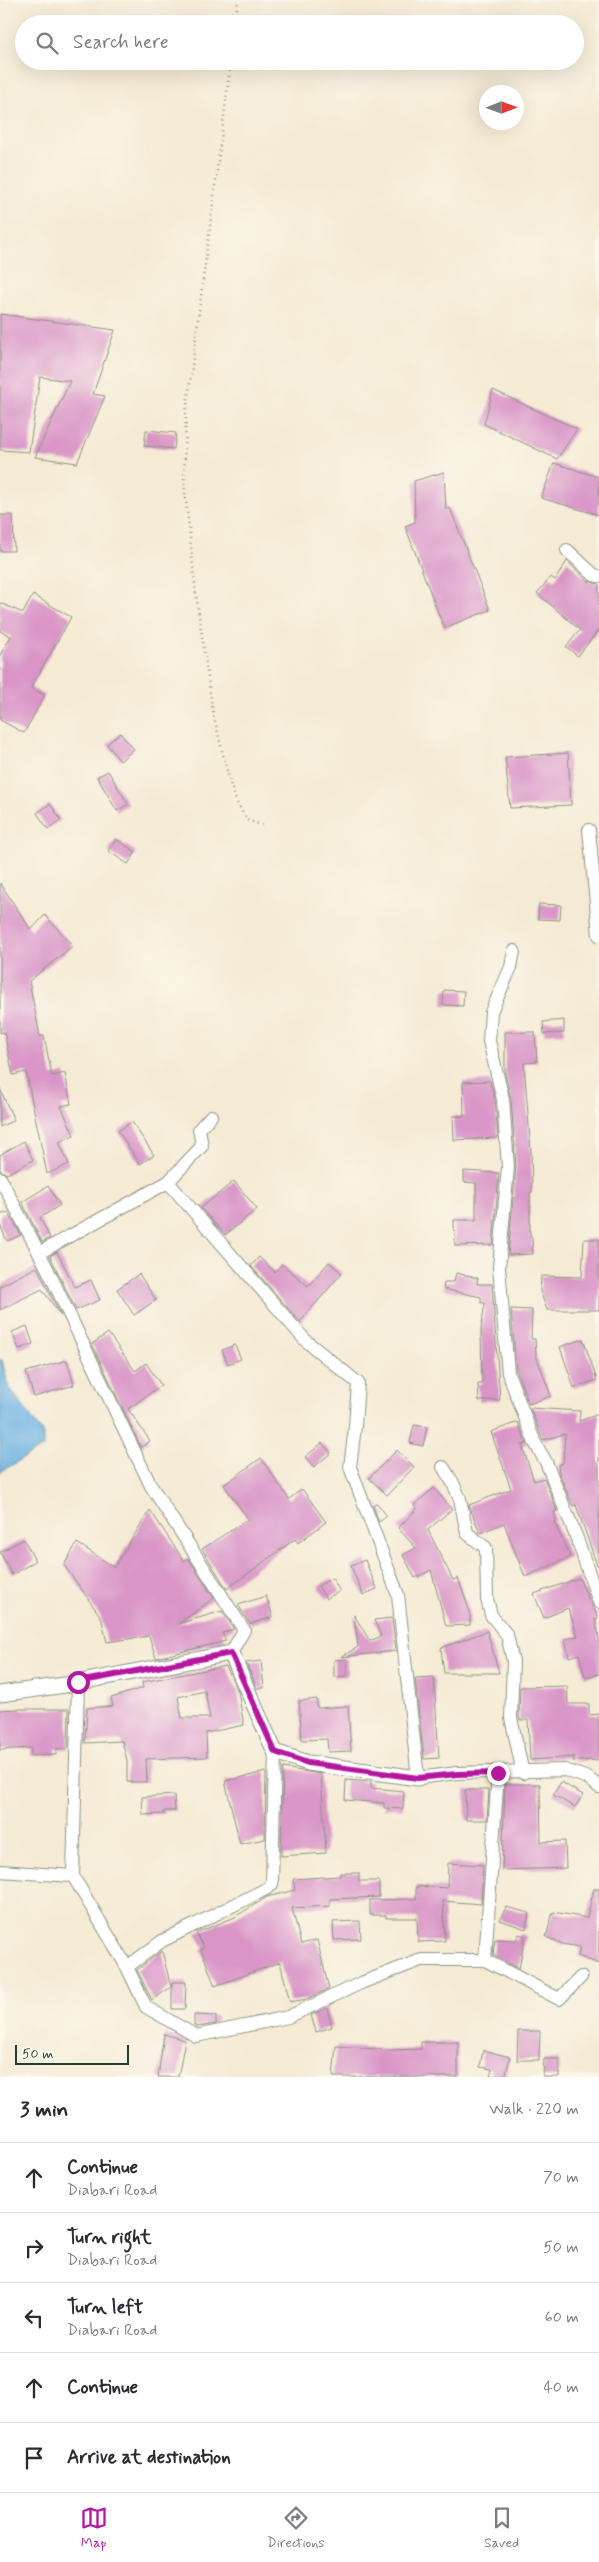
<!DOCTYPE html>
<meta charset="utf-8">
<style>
:root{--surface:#fff;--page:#f2f2f3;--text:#2b2b33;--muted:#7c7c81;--line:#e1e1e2;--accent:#b5179e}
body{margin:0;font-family:Mynerve,sans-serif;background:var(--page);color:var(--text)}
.compass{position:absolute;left:479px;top:85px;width:45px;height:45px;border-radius:50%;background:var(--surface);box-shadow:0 5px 20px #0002;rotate:89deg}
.scale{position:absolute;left:15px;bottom:12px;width:114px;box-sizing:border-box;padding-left:5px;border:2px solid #1f3d34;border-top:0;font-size:14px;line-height:18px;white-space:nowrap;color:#1f3d34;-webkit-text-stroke:4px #fbf7ec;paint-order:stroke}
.stop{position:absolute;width:15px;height:15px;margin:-11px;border:4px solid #b5179e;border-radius:50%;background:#fff}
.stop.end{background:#b5179e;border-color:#fff;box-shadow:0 1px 5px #0008}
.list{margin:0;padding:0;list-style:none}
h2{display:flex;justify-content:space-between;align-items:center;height:65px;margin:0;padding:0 20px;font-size:21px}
h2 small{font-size:16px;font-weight:400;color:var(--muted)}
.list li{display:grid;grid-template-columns:32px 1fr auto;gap:15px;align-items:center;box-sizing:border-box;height:70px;padding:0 20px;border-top:1px solid var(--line)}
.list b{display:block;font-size:19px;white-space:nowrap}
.list p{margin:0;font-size:16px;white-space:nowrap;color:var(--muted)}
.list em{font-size:16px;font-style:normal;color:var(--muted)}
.icon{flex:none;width:28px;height:28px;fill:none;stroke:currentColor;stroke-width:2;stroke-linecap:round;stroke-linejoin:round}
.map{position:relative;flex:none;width:599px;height:2077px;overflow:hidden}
.search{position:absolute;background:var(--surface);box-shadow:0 5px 20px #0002;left:15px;right:15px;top:15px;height:55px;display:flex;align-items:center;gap:12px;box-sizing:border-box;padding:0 18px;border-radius:28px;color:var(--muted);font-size:19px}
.sheet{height:415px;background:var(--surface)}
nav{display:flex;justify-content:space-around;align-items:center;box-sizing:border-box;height:70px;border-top:1px solid var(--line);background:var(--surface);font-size:14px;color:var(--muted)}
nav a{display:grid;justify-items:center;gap:2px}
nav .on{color:var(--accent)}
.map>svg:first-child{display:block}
.water{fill:#6ab1e1;stroke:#44778a}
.building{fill:#d995c7;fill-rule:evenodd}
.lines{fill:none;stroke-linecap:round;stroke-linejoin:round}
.minor-casing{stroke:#8a9484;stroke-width:14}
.tertiary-casing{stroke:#8a9484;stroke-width:17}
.path{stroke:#8a9484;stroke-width:2.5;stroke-dasharray:1 4;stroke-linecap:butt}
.minor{stroke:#fff;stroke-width:12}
.tertiary{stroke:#fff;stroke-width:15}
.route{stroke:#b5179e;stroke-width:6}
</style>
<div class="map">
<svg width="599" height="2077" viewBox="0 0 599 2077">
<rect width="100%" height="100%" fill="#fbf7ec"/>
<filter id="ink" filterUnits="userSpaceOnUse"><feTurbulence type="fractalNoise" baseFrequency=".02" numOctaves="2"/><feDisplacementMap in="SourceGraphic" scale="10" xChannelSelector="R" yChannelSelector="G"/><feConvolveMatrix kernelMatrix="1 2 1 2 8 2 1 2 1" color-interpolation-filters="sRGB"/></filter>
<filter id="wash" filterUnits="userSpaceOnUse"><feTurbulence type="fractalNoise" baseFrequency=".0096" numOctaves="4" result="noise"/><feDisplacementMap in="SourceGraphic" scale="20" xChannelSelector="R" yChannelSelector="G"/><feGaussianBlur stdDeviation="1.12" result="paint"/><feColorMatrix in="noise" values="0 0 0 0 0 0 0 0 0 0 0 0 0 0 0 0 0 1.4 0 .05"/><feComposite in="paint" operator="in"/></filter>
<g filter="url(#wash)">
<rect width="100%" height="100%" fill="#f5ead4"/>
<path class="water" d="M0,1359L2,1360L9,1387L43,1434V1447L0,1472Z"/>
<g id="blocks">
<g class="building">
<path d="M0,314L115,330L93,394L105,396L77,463L35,457L70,381L40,377L29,452L0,450Z"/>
<path d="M493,390L577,429L557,459L484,424Z"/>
<path d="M146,430L176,433L174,449L144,446Z"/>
<path d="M554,463L599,477V515L541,498Z"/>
<path d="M444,472L446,510L450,508L490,610L444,628L405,526L415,522L414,481Z"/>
<path d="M0,515H13L14,551H0Z"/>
<path d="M567,561L588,581L599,584V629L578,656L566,647L580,630L537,593L551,577L555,580Z"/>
<path d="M33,595L71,617L31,688L45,695L24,733L0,720V655L11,636L0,631V603L23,613Z"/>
<path d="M120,733L134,749L120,761L107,744Z"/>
<path d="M568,753L571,805L510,808L505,757Z"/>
<path d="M108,771L128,804L117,811L97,777Z"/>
<path d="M50,804L61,820L48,829L37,813Z"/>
<path d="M116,839L136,852L128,864L108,851Z"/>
<path d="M0,883L31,930L45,915L73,946L29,981L40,1036H44L52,1076L65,1073L71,1104L61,1106L74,1135L59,1142L69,1164L47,1174L26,1072L13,1075L4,1032L0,1033Z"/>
<path d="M539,904L561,905L560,920L538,919Z"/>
<path d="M444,990L464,991L463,1006L443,1005Z"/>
<path d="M564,1020V1033L544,1034L543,1022Z"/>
<path d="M505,1032H535L537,1062L524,1063L531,1152L532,1192L530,1193V1237H532L533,1254L508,1255L516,1167L511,1098L505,1074Z"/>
<path d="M490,1081L495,1100L498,1138L454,1140L453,1116H464L463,1082Z"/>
<path d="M0,1089L14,1120L0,1127Z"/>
<path d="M132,1122L154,1155L140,1164L118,1131Z"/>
<path d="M24,1141L33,1160L7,1174L0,1170V1155Z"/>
<path d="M464,1171L499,1173L493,1245L455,1246L454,1220H476V1183L464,1182Z"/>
<path d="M234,1181L257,1209L225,1235L201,1208Z"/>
<path d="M48,1186L60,1205L40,1218L50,1238L42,1242L22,1202Z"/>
<path d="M8,1212L21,1235L7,1241L0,1225V1215Z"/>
<path d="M584,1239H599V1310H547L540,1291L541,1276L582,1277Z"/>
<path d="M57,1252L75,1287L91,1280L100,1300L76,1310L50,1256Z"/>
<path d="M259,1257L275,1272L282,1264L308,1286L329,1262L342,1273L300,1322L251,1266Z"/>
<path d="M37,1267L61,1316L42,1289L0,1310V1286Z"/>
<path d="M456,1273L478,1278L477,1284H492L500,1400L479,1401L478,1384H482L481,1329L485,1303H481V1297L443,1289L444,1282H454Z"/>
<path d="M139,1274L156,1300L134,1315L117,1289Z"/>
<path d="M511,1309L532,1310L531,1339H535L536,1355L551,1396L529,1404L516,1370Z"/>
<path d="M27,1326L33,1344L19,1349L12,1332Z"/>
<path d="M108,1333L135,1371L146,1363L161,1385L128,1409L150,1441L141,1447L92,1344Z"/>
<path d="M583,1339L597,1380L574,1388L560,1347Z"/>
<path d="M235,1345L241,1359L228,1364L222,1350Z"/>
<path d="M67,1360L74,1385L34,1397L26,1372Z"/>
<path d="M530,1408L580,1411L579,1421L599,1414V1565H597L576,1505L573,1506L559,1473L558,1465L563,1463L565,1434L543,1440Z"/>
<path d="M518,1422L527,1444L522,1445L534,1481L544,1478L557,1511L554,1512L556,1520L554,1521L570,1557L525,1577L504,1523L480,1533L469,1505L511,1489L491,1432Z"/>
<path d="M414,1425L427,1427L423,1446L410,1443Z"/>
<path d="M322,1443L331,1453L314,1467L305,1457Z"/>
<path d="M397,1450L414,1467L387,1495L369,1478Z"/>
<path d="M261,1458L289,1499L302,1489L326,1522L298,1543L295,1539L227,1589L202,1549L248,1519L224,1485Z"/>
<path d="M434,1488L452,1509L428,1530L453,1580L458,1578L470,1612V1625L446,1626L431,1570L415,1578L403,1555L416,1548L398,1528L417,1509L414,1505Z"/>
<path d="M377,1503L387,1516L379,1522L373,1506Z"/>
<path d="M150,1510L184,1561L188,1558L214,1598L178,1624L222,1611L234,1629L222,1633L226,1641L156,1658L149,1636L107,1642L101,1617L64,1565L77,1543L114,1567Z"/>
<path d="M24,1539L35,1561L12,1575L0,1552Z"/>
<path d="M365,1560L377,1589L363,1595L351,1566Z"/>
<path d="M332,1578L340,1591L326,1599L318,1586Z"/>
<path d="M579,1578L598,1618L595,1619L599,1636V1674L585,1677L579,1654L569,1657L565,1639L578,1636L568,1608L544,1618L534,1594Z"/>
<path d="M266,1596L273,1617L250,1624L238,1605Z"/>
<path d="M354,1615L370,1641L381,1636L374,1620L392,1618L396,1651L341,1657L358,1647Z"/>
<path d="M487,1631L499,1673H444L441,1648Z"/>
<path d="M347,1659V1676L334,1677V1660Z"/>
<path d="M261,1661L264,1688H257L246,1663Z"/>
<path d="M226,1666L238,1692L244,1725L206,1733L207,1757L146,1759L147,1782H127V1761L122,1741L85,1743L87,1708L113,1706L111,1698L143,1688L142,1682ZM205,1691L210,1718H182L178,1697Z"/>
<path d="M434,1677L439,1758L424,1759L415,1678Z"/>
<path d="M567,1686L568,1704H589V1715L599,1714V1760L573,1761L575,1757L530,1760L528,1720H520L519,1717L520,1687Z"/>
<path d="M317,1699V1708L348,1706L351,1751L328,1752L327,1739L302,1740L299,1701Z"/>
<path d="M17,1709H69L68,1749H56V1755L31,1756V1748L0,1750V1710Z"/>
<path d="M283,1768L321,1774L326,1853L281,1856Z"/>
<path d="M266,1772L265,1839L240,1844L225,1781Z"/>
<path d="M346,1780L371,1782V1788L404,1791L403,1809L384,1808V1803L345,1800Z"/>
<path d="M561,1782L583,1795L575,1807L553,1795Z"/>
<path d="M505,1784H540L541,1842L565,1841L566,1868L502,1870Z"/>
<path d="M465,1790H489L487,1820H466Z"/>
<path d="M174,1795L175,1811H164V1814L143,1815L142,1797Z"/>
<path d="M448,1863L483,1865L481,1904L443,1901L445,1941L418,1942L417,1918H386V1915H370V1900L416,1899V1886L447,1888Z"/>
<path d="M340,1873H359V1881H379V1897L330,1899V1906L292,1908L301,1944L317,1940L329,1989L307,1999L290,2002L280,1962L215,1986L201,1949L204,1948L196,1933L235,1917L267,1897L295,1890L293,1879L340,1876Z"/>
<path d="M594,1889H599V1964L578,1956L580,1947L562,1944L546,1937L553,1912L587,1918Z"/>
<path d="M506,1907L529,1913L526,1929L500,1920Z"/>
<path d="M360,1921L361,1939L334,1940L333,1922Z"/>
<path d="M519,1934L525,1936L519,1969L493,1955L495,1939L516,1940Z"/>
<path d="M162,1951L171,1987L152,2000L137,1970Z"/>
<path d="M172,1982H186L185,2009H172Z"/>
<path d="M327,2008L332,2027L316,2032L311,2015Z"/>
<path d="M194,2015L216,2016V2024L197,2027L194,2025Z"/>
<path d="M518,2031H540L539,2060H517Z"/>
<path d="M164,2034L185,2040L178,2077H158Z"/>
<path d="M421,2042H458V2077H333L336,2046L390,2050L421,2049Z"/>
<path d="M483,2050L510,2057L505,2077H490L492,2069L480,2067Z"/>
<path d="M544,2059H559V2077H543Z"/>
</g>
</g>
</g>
<g filter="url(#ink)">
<use href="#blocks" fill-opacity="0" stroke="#8a9484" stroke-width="1"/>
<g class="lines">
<defs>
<g id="minor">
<path d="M567,550L594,575L599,576"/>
<path d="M589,830L599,935"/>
<path d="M514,951L511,967L491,1012L489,1041L503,1099L508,1167L499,1267L508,1373L535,1443L546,1462L576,1536L599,1602"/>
<path d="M0,1178L48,1270L151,1486L244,1630L231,1653"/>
<path d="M168,1182L306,1341L358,1383L355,1427L350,1467L398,1595L418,1778L457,1773L565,1770L588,1778L599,1787"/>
<path d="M39,1253L168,1182L202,1146L199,1129L211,1116"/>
<path d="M443,1467L453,1483L460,1499L467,1533L486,1548L487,1599L491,1615L507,1635L513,1661L511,1718L523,1773"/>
<path d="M0,1871L73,1876L127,1967L162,1941L268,1888L272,1884L275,1752"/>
<path d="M73,1876L78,1682"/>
<path d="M485,1960L559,1999L581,1977"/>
<path d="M127,1967L146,2007L196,2036L288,2017L361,1983L421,1960H485L498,1773"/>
</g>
<path id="tertiary" d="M0,1694L65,1685L231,1653L275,1752L308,1763L418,1778"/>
</defs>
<use href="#minor" class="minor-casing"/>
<use href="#tertiary" class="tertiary-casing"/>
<g class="path">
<path d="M235,24L238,0"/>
<path d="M231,61L186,414L184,482L196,594L213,713L230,783L237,803L247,820L264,826"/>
</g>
<use href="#minor" class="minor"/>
<use href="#tertiary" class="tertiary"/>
</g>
</g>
<g class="lines" filter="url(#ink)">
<path class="route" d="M78,1682L231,1653L275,1752L308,1763L418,1778L457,1774L498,1773"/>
</g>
</svg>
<svg class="compass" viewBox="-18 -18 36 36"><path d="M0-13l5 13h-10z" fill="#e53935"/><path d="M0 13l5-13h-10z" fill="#7c7c81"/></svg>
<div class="scale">50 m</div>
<div class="stop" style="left:78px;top:1682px"></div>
<div class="stop end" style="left:498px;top:1773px"></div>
<div class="search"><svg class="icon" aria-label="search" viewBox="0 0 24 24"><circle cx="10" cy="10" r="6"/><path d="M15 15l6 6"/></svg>Search here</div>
</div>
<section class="sheet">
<h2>3 min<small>Walk · 220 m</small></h2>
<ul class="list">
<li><svg class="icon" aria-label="ahead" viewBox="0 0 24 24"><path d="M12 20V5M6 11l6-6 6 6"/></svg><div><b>Continue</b><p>Diabari Road</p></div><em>70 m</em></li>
<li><svg class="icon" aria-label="right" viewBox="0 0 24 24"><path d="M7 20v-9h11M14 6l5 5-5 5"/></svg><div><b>Turn right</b><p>Diabari Road</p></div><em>50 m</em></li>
<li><svg class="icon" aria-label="left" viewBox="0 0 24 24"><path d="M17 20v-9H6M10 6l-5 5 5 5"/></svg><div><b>Turn left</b><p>Diabari Road</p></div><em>60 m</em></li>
<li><svg class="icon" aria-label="ahead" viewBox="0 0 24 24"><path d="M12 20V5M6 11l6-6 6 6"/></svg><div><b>Continue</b></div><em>40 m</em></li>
<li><svg class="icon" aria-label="arrive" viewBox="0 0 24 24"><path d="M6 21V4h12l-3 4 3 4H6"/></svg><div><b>Arrive at destination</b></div></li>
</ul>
</section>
<nav>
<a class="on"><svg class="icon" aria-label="map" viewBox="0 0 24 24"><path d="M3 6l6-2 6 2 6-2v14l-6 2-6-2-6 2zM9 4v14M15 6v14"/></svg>Map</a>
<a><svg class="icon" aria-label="directions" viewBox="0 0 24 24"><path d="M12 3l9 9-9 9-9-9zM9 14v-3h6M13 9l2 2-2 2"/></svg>Directions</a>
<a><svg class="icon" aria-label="saved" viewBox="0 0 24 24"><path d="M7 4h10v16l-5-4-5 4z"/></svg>Saved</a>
</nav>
